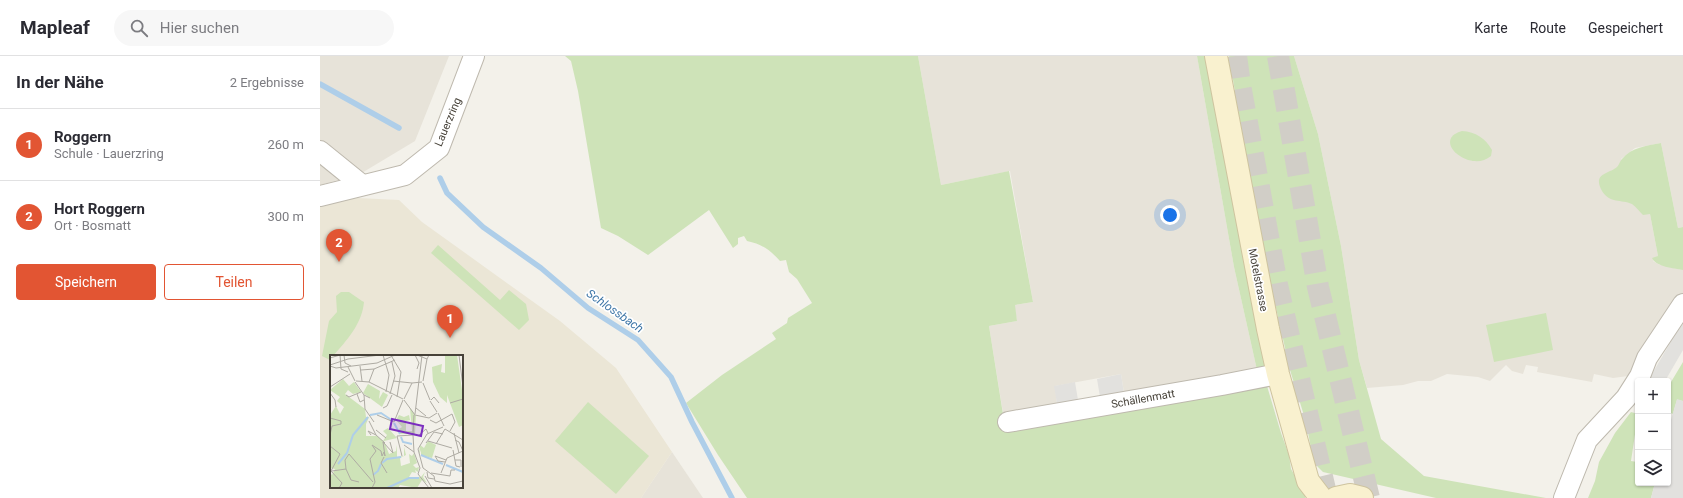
<!DOCTYPE html>
<html lang="de">
<meta charset="utf-8">
<style>
:root{--surface:#fff;--page:#f7f7f7;--text:#2b2b33;--muted:#7c7c81;--line:#e1e1e2;--accent:#e25533}
body{margin:0;font-family:Roboto,sans-serif;background:var(--page);color:var(--text)}
.controls{position:absolute;right:12px;bottom:12px;display:grid;overflow:hidden;border-radius:4px;box-shadow:0 1px 3px #0004}
.controls button{width:36px;height:36px;display:grid;place-items:center;padding:0;border:0;border-bottom:1px solid var(--line);background:var(--surface);color:var(--text);font:20px sans-serif}
.you{position:absolute;left:850px;top:159px;width:14px;height:14px;margin:-10px;border:3px solid #fff;border-radius:50%;background:#1a73e8;box-shadow:0 0 0 6px #1a73e833}
.badge{display:grid;place-items:center;width:26px;height:26px;border-radius:50%;background:var(--accent);color:#fff;font-size:13px;font-weight:700}
.pin{position:absolute;translate:-50% -33px;filter:drop-shadow(0 1px 2px #0008)}
.pin::after{content:'';position:absolute;top:21px;width:14px;height:12px;background:inherit;clip-path:polygon(0 0,100% 0,50% 100%)}
.list{margin:0;padding:0;list-style:none}
h2{display:flex;justify-content:space-between;align-items:center;height:52px;margin:0;padding:0 16px;font-size:17px}
h2 small{font-size:13px;font-weight:400;color:var(--muted)}
.list li{display:grid;grid-template-columns:26px 1fr auto;gap:12px;align-items:center;box-sizing:border-box;height:72px;padding:0 16px;border-top:1px solid var(--line)}
.list b{display:block;font-size:15px;white-space:nowrap}
.list p{margin:0;font-size:13px;white-space:nowrap;color:var(--muted)}
.list em{font-size:13px;font-style:normal;color:var(--muted)}
.actions{display:flex;gap:8px;padding:12px 16px}
.actions a{flex:1;padding:9px 0;border:1px solid var(--accent);border-radius:4px;text-align:center;font-size:14px;color:var(--accent)}
.actions .main{background:var(--accent);color:#fff}
.icon{flex:none;width:22px;height:22px;fill:none;stroke:currentColor;stroke-width:2;stroke-linecap:round;stroke-linejoin:round}
.map{position:relative;flex:none;width:1363px;height:442px;overflow:hidden}
header{display:flex;align-items:center;gap:24px;box-sizing:border-box;height:56px;padding:0 20px;background:var(--surface);border-bottom:1px solid var(--line)}
header strong{font-size:19px}
nav{display:flex;gap:22px;margin-inline-start:auto;font-size:14px}
.search{width:280px;height:36px;background:var(--page);display:flex;align-items:center;gap:10px;box-sizing:border-box;padding:0 14px;border-radius:22px;color:var(--muted);font-size:15px}
main{display:flex}
aside{flex:1;background:var(--surface)}
.map>svg:first-child{display:block}
.residential{fill:#e7e3d9}
.education{fill:#ebe6d6;fill-rule:evenodd}
.green{fill:#cee3b8}
.parking{fill:#e2e1de}
.lines{fill:none;stroke-linecap:round;stroke-linejoin:round}
.stream{stroke:#aecee9;stroke-width:5.5}
.highway-tunnel{stroke:#d1cec7;stroke-width:22;stroke-dasharray:22 11;stroke-linecap:butt}
.street-casing{stroke:#beb9ae;stroke-width:22}
.secondary-casing{stroke:#cec49f;stroke-width:24}
.street{stroke:#fff;stroke-width:20}
.secondary{stroke:#f9f1cf;stroke-width:22}
.labels{text-anchor:middle;dominant-baseline:central;stroke-width:3.5;stroke-linejoin:round;paint-order:stroke}
.street-label{font-size:11px;fill:#474239;stroke:#fff}
.water-label{font-size:12px;font-style:italic;fill:#3e76a7;stroke:#fff}
.inset-river{fill:none;stroke:#aecee9;stroke-width:2}
.inset-road{fill:none;stroke:#aeaba3;stroke-width:1}
.view{fill:#7b2cbf;fill-opacity:0.15;stroke:#7b2cbf;stroke-width:2}
.inset-edge{fill:none;stroke:#474239;stroke-width:2}
</style>
<header>
<strong>Mapleaf</strong>
<div class="search"><svg class="icon" aria-label="search" viewBox="0 0 24 24"><circle cx="10" cy="10" r="6"/><path d="M15 15l6 6"/></svg>Hier suchen</div>
<nav><a>Karte</a><a>Route</a><a>Gespeichert</a></nav>
</header>
<main>
<aside>
<h2>In der Nähe<small>2 Ergebnisse</small></h2>
<ul class="list">
<li><span class="badge">1</span><div><b>Roggern</b><p>Schule · Lauerzring</p></div><em>260 m</em></li>
<li><span class="badge">2</span><div><b>Hort Roggern</b><p>Ort · Bosmatt</p></div><em>300 m</em></li>
</ul>
<div class="actions"><a class="main">Speichern</a><a>Teilen</a></div>
</aside>
<div class="map">
<svg width="1363" height="442" viewBox="0 0 1363 442">
<rect width="100%" height="100%" fill="#f3f1ea"/>
<g class="residential">
<path d="M0,0H129L95,85L40,118L0,129Z"/>
<path d="M598,0H877L914,211L937,314L804,337L801,318L735,330L737,348L683,357L669,270L697,265L694,249L713,246L690,115L621,129Z"/>
<path d="M974,0H1363V171L1358,172L1341,87L1315,92L1301,103L1313,114L1325,111L1326,115L1317,118L1330,158L1338,200L1333,205L1338,208L1363,214V239L1308,320L1293,322L1274,318L1272,326L1217,316L1218,311L1206,309L1203,318L1192,315L1186,309L1170,325L1158,321L1127,318L1111,325H1098L1083,329L1047,332L1039,304L1021,190L998,78Z"/>
<path d="M352,396L383,442H321Z"/>
</g>
<path class="education" d="M38,142L79,144L102,166L240,265L296,312L352,396L321,442H0V145ZM11,300H142V431H11Z"/>
<g class="green">
<path d="M245,0H598L621,129L689,115L713,246L695,249L697,265L669,270L685,371L947,330L961,377L969,399L971,413L986,439L985,442H427L398,399L366,347L402,319L456,283L452,277L467,267L468,262L492,247L477,223L469,216L466,204L460,205C450,194 442,188 427,185L424,180L418,182V188L413,192L389,154L328,199L298,180L281,172L258,35L251,5Z"/>
<path d="M877,0H891L947,308L942,313L937,314L914,211Z"/>
<path d="M909,0H974L998,78L1021,190L1039,304L1061,383L1104,420L1226,442H1116L1003,416L997,410L993,403L986,366L970,314L938,172Z"/>
<path d="M1142,75C1156,76 1165,82 1172,94L1171,100C1150,118 1110,84 1142,75Z"/>
<path d="M1341,87L1358,172L1363,171V214C1354,212 1336,211 1332,202L1338,200L1330,158L1323,159C1320,156 1316,151 1312,148C1301,143 1290,148 1282,135C1272,117 1289,118 1297,111C1299,109 1300,105 1302,103C1312,91 1326,90 1341,87Z"/>
<path d="M118,189L180,244L189,234L206,248L209,264L199,274L111,197Z"/>
<path d="M21,236H29L42,245L44,246C42,268 27,284 13,300H11L10,304L2,300L9,265L17,256L16,240Z"/>
<path d="M1226,257L1233,294L1174,306L1166,269Z"/>
<path d="M1363,306V345L1357,344L1353,358L1348,356V331Z"/>
<path d="M268,346L329,400L296,438L235,385Z"/>
<path d="M1311,356L1318,358L1311,405L1317,406L1318,399V427H1335L1331,442H1268L1275,425L1279,406L1295,377Z"/>
</g>
<g class="parking">
<path d="M1363,268V294L1345,325H1328L1353,282Z"/>
<path d="M801,318L804,337L780,341L777,323Z"/>
<path d="M755,326L758,344L737,348L734,330Z"/>
<path d="M1357,343L1363,345V442H1331L1335,427H1348V374Z"/>
</g>
<g class="lines">
<g class="stream">
<path d="M0,28L79,72"/>
<path d="M120,122L127,137L163,171L221,212L268,252L318,284L351,321L372,366L412,442"/>
</g>
<g class="highway-tunnel">
<path d="M916,0L920,29L957,229L1007,442"/>
<path d="M958,0L998,231L1049,442"/>
</g>
<defs>
<g id="street">
<path d="M0,95L42,129"/>
<path d="M0,140L85,119L119,92L154,0"/>
<path d="M688,366L902,329L958,318"/>
<path d="M1244,442L1267,384L1306,342L1320,320L1327,302L1363,248"/>
</g>
<g id="secondary">
<path d="M896,0L948,273L958,318L988,425L1001,442"/>
<path d="M1016,442L1030,439L1042,442"/>
</g>
</defs>
<use href="#street" class="street-casing"/>
<use href="#secondary" class="secondary-casing"/>
<use href="#street" class="street"/>
<use href="#secondary" class="secondary"/>
</g>
<g class="labels">
<g class="street-label">
<text transform="translate(128 66) rotate(-67)">Lauerzring</text>
<text transform="translate(938 224) rotate(79)">Motelstrasse</text>
<text transform="translate(823 343) rotate(-10)">Schällenmatt</text>
</g>
<g class="water-label">
<text transform="translate(295 255) rotate(35)">Schlossbach</text>
</g>
</g>
<g transform="translate(10 299)">
<rect width="133" height="133" fill="#f3f1ea"/>
<path d="M115,0H127L133,42V70L129,72L117,40V48L110,42L103,27L102,12L112,9L111,17L115,18ZM13,24L19,31L24,27L31,37L23,39L18,35L15,39L35,54L36,62H39L36,69V81H47L53,86L57,80L53,76L58,73L67,83L54,86L59,99L66,96L67,90V102L74,101V92L76,100L70,103L71,111L80,108L79,99L82,101L84,98L87,108L83,110L86,113L89,112L88,117L85,115L86,118L82,117L79,122H91L95,117L93,122L97,128L92,125L87,133L70,130L68,133H0V118L2,120L5,114L0,113V60L6,51L10,59L14,52L7,46L10,42L0,35ZM38,29L50,36L49,44L53,37L58,40L52,52L33,38ZM80,53L86,61L85,79H70L69,74L72,72L66,65L69,60L74,62L79,60L80,65L76,66V76H82ZM98,86L106,90L102,103L91,100V95L89,100L90,90L94,93Z" fill="#cee3b8"/>
<path class="inset-river" d="M40,60L51,58L63,66M64,68L70,79M71,82L73,87L82,89M91,100L113,109M52,108L57,104L71,102M8,109L17,98L23,80L38,62M116,110L133,117M43,120L48,116L51,109M57,133L79,123H89"/>
<path class="inset-road" d="M14,0L15,8L21,11M53,0L59,20L56,37M85,0L89,8L87,14M87,0L97,4L99,0M129,0L133,32M62,2L71,17L67,42M0,3L10,0L11,14L18,17M0,10L18,4L50,0M0,11L6,13L47,8L65,0M30,11L32,26M18,12L25,26M31,15L44,14L65,5M26,26L39,27L73,44M63,26L82,28M93,26L97,4M25,27L34,40L40,43M39,27L44,14M93,28L100,45M0,32L20,19M0,38L5,45L6,52M27,39L30,47L34,45M60,39L65,21L62,7M16,40L19,42L31,37M34,40L35,54L44,67M74,44L82,28L92,27M74,45L85,60L99,63L107,58M101,45L104,42L109,48M100,46L107,57M120,48L133,44M53,53L57,51L62,40M86,53L96,61M108,58L114,71M85,59L92,0M47,60L64,67L73,45M0,63L11,66V69M100,65L106,68L122,59L125,67L120,76M39,66L46,80L55,88M115,74L133,85M46,75L56,83M124,78L129,98M83,79L84,60M0,80L2,71L11,69M41,80L38,76L46,80M83,80L84,97L90,113L88,119L99,133M88,81L96,74L98,78M125,85L129,87L133,96M98,86L122,93M96,88L104,77L113,79M106,89L115,74M74,90L84,97M0,91L10,99L1,116M123,95L126,111L130,112M72,101L67,81L83,80M54,102L51,108L57,118M125,105H131V112M115,107L108,106L105,101L116,105M1,116L12,128L9,133M2,116L16,114M97,117L98,123L104,124M101,118L120,121L121,115H125M111,118L117,103L133,96M95,121L102,133M105,126L104,121L93,113L88,94L97,79L113,72M105,126L120,129L133,126M29,127L21,125L16,114L15,105L19,99L43,127M42,133L45,127L40,104L46,96L42,90L51,96L52,101L54,97L55,101L53,87L63,98L60,87"/>
<path class="view" d="M62,64L93,71L91,81L60,74Z"/>
<rect width="133" height="133" class="inset-edge"/>
</g>
</svg>
<div class="controls">
<button>+</button>
<button>−</button>
<button><svg class="icon" aria-label="layers" viewBox="0 0 24 24"><path d="M12 4l9 5-9 5-9-5zM3 14l9 5 9-5"/></svg></button>
</div>
<div class="you"></div>
<div class="pin badge" style="left:130px;top:282px">1</div>
<div class="pin badge" style="left:19px;top:206px">2</div>
</div>
</main>
